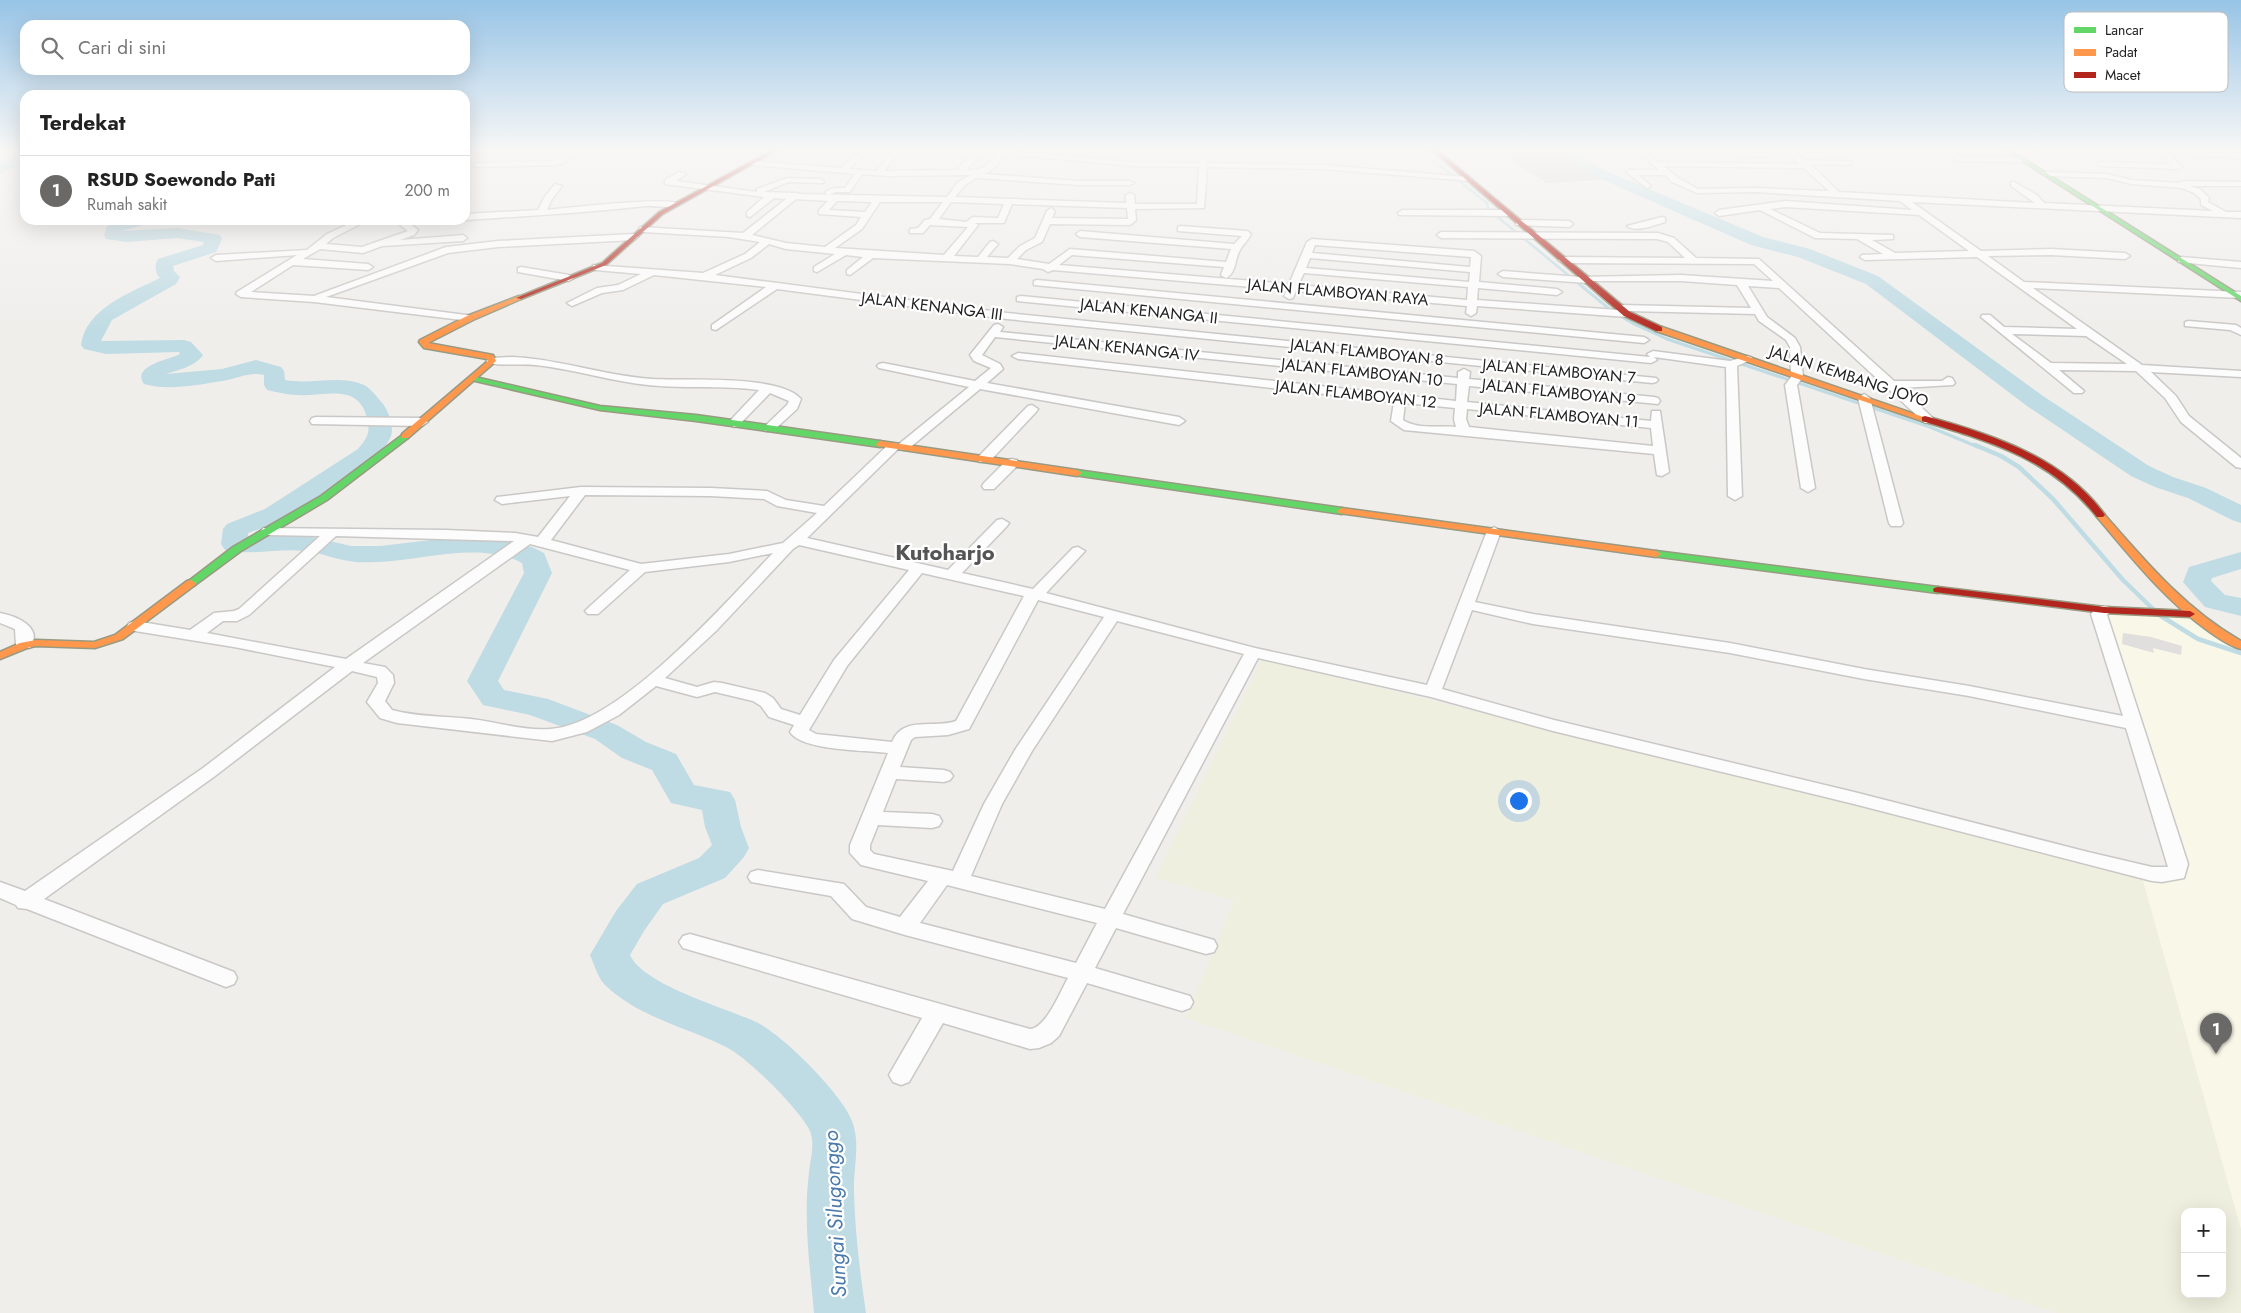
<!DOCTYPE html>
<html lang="id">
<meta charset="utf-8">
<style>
:root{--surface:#fff;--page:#f2f2f2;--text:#222;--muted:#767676;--line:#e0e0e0;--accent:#6a6968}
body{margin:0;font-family:Jost,sans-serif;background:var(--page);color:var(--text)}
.controls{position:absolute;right:15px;bottom:15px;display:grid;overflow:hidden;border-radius:10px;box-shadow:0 5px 20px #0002}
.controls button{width:45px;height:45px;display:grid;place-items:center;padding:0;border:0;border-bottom:1px solid var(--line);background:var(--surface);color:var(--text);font:25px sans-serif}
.you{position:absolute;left:1518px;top:800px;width:18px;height:18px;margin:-12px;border:4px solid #fff;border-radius:50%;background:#1a73e8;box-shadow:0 0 0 8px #1a73e833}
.badge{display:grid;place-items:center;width:32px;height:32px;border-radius:50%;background:var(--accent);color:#fff;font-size:16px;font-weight:700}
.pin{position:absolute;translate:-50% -41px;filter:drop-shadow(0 1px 2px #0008)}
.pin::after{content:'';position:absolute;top:26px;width:18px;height:15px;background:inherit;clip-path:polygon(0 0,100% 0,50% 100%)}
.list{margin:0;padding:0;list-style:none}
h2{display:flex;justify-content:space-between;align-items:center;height:65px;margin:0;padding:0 20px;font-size:21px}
h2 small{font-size:16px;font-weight:400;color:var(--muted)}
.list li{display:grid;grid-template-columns:32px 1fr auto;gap:15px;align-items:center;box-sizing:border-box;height:70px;padding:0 20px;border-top:1px solid var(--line)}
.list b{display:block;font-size:19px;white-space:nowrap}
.list p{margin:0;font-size:16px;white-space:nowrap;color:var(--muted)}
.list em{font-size:16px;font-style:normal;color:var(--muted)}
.icon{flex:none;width:28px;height:28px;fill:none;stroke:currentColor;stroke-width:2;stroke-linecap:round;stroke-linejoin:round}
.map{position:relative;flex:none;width:2241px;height:1313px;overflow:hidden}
.search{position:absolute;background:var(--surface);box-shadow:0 5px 20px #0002;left:20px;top:20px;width:450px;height:55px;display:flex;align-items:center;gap:12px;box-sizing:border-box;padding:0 18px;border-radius:15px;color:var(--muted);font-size:19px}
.panel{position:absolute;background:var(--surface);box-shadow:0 5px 20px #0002;left:20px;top:90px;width:450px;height:135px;border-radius:15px}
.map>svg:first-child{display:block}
.education{fill:#f8f7e8}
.farmland{fill:#efefdf;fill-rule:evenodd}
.parking{fill:#e0dfde}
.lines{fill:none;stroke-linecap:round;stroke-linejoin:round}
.stream-far2{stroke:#bfdbe3;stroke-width:2.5}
.stream-far1{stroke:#bfdbe3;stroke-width:3}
.stream{stroke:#bfdbe3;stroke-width:4.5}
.river{fill:#bfdbe3;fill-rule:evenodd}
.building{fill:#d7d4d2}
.street-casing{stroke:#c9c8c7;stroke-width:3}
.fast-casing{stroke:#999a82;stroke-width:3}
.slow-casing{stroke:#999a82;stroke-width:3}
.jam-casing{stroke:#999a82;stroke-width:3}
.street{fill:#fdfcfc;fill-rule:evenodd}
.fast{fill:#63d668;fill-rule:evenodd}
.slow{fill:#ff974d;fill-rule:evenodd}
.jam{fill:#b3261e;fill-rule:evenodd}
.labels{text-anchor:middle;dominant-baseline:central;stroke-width:4.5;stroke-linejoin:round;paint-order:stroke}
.far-street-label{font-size:16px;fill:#222;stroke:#fff}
.water-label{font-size:21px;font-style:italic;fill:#4a7aab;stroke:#fff}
.quarter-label{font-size:22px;font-weight:bold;fill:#555;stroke:#fff}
.key{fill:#fff;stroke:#bdbdbd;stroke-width:1}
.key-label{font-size:14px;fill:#222}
</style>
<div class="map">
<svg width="2241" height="1313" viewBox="0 0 2241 1313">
<rect width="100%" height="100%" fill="#f0eeeb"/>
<path class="education" d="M2101,611L2190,614L2241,646V1233L2140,871L2171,875Z"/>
<path class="farmland" d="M1262,659L2141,874L2241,1229V1313H2057L1186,1018L1234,900L1155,878ZM2185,1212H2222V1294H2185Z"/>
<path class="parking" d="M2123,633L2151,637L2182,646L2181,655L2153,648L2154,653L2122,644Z"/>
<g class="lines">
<path class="stream-far2" d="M1433,160L1487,203L1488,209L1573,279"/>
<path class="stream-far1" d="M1572,278L1612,311L1634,324L1667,339L1930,427L1978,447"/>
<g class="stream">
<path d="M1975,445L2001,456L2019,467L2053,499L2123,580L2154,610"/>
<path d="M2161,616L2198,639L2241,653"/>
</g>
<g class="river">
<path d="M1555,150H1570L1604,170L1763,237L1810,249L1878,276L2043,396L2149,466L2173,477L2206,488L2241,505V523L2232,520L2188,498L2155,487L2131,476L2027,406L1866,284L1798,257L1751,245L1594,176L1569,162Z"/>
<path d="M25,154V163L0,173V164Z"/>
<path d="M126,220H152L150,223L122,231L177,228L214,234L220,235L222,239L216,252L173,266L174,271L180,277L176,284L112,320L101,341L184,340L191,342L203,355C196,366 178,370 166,374L222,369L256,360L281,367L284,371L285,380C311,385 340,374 364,385C371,388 378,399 383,404C389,412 394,426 391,436C383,460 308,507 284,519C273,525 260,529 248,533V536L304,535L351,546H380L465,536L500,540L532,547L544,553L552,573L498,681L504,690L548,699L617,725L646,742L676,754L694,785L730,792L735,800L741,827L749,848L744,857L725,878L663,904L644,931L630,955C643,985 726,1008 756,1022C781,1033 843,1095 852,1121C861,1145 853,1167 854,1192C855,1233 860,1273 866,1313H814C810,1267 803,1219 809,1173C810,1160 816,1142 809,1129C798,1108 747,1057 726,1047C686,1027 638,1017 605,985C598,978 594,964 590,955L616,911L637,884L699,858L712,845L705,827L702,810L671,803L652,770L622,758L595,739L530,715L483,705L467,681L524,573L522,563C481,541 423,560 379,562C370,562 358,563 349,561C334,559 319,552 304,551C278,548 251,556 225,550L221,544L223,529L227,524L265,509L358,449C367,438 371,433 367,418C358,382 324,397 298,395C288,395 277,392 267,390L264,385V375C250,371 236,379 222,381C197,385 168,391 144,384C131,366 168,360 180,354L179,352L106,354L84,349L81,345C86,308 130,293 160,278C155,273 154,265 158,259L203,245L204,242L177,238L127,242L106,239L104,235L107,226Z"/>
<path d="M2241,552V569L2212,578L2211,581L2225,595L2241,598V616L2205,607L2183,582L2189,567Z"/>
</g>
</g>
<path class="building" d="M1495,150H1552L1601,180L1547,183Z"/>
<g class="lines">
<defs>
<g id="street">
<path d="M498,150H615L611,152L576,153L562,164L554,165L476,167L472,165L476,163L554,161L566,153H498Z"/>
<path d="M760,150H779C775,154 764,154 760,150Z"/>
<path d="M862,150H870L849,169L877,171L893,150H901L884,171L958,170L963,162L981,150H1002L1133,162L1199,163L1200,150H1208L1207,163L1322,165L1468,177L1472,179L1471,181L1322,169L1207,167L1204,208L1135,209L1136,220L1130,225L1050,224L1042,242L1026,250L1017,259L1049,264L1070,249L1226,262L1231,249L1080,237L1076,234L1080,231L1234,244L1242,236L1178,231V227L1181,226L1247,231L1251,234C1248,241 1243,244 1240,250C1235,258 1236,274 1226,278L1221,275L1224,267L1072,255L1059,265L1289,284L1307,242L1312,239L1474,251L1481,256L1479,282L1557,289L1562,292L1557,295L1478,288L1477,300L1618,310L1616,308L1621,305L1751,308L1737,285L1681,281H1591L1587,283L1503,277L1498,274L1503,271L1580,277L1681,275L1773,281L1754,264L1563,263L1558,260L1563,257L1685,258L1668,242L1657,239L1441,238L1437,235L1441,232L1658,233L1674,238L1696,258L1759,259L1894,381H1942L1948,377L1952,378L1955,383L1953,385L1901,388L1935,420L1933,423H1925L1779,288L1748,286L1767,317L1795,338L1800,347L1803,377L1797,385L1815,488L1808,492L1801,488L1785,385L1791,377L1790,347L1786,340L1759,321L1755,314L1628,311L1632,314L1627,317L1477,306L1476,313L1471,316L1466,313L1467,306L1296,291L1293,298L1289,299L1284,296L1287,290L1053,270L1048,272L1043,269L1010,264L873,258L850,275L847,274V270L863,257L846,255L817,272L814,271V267L835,254L786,249L769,244L751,258L715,275L1007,313L1656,378L1658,380L1656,382L1652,383L1007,319L777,289L716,330L712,329V325L766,287L654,275L623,290L602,293L572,306L567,303L597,288L618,285L641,274L596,270L593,269V265L703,273L745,254L760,242L729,237L643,232L639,229L640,227L743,233L786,199L774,198L750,217L747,216V212L764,197L665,184V180L679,172L686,174L676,181L757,192V189L787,178L820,179L824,181L823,183L788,182L764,192L796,193L800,194L947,197L958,182L971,175L887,176L862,174L850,192H835L829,195L825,193C830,187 837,188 845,188L855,174L753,165L749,163L753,161L841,168ZM987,152L997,153C988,166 983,170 967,170L970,165ZM1004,154L1133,166L1199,167L1197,204H1135L1134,195L1130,193L1126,195V203L955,197L964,186L976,178L1079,185H1130L1134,183L1130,181H1079L984,174L995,168ZM796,199L828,201L819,210V214L861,217L856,225L825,247L786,243L752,235ZM837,201H842L872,202L865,212L829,210ZM880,202H943L930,219L925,220L918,228L910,229V233H923L930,225L968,227L944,255L835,248L862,229ZM951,202L1004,204L998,218L973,217L966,222L939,219ZM1012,204L1127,208L1128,219L1052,218L1055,211L1051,208L1047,211L1035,238L1020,246L1008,258L987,257L998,244L993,241L990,242L978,257L954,256L978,225L975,223H1004ZM1315,245L1471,257L1470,267L1312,253ZM1310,258L1470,272L1469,282L1306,268ZM1304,273L1468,287L1467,300L1298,285Z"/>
<path d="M909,150H940C933,154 916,154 909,150Z"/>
<path d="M1636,150H1644L1658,162L1799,164L1785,150H1793L1804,160L1851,161V165H1848L1810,164L1839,192L2035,203L2011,186V182H2014L2037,195L2044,203L2213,211L2201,205V199L2194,193L2182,188L2131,184L2107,178L2046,176L2042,174L2046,172L2107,174L2131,180L2179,183L2183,181L2241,182V186H2189L2200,189L2209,198L2208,202L2226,212H2241V218L1912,202L1981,251L2051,249L2125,253L2130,256L2125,259L2051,255L1988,256L2024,282L2241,292V298L2033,288L2142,365L2241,371V377L2151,372L2176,396L2189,416L2241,458V468L2236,467L2181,422L2165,398L2136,371L2059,370L2084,391L2082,393H2074L1981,317L1982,315H1990L2004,327L2077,329L1977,257L1865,260L1860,257L1862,255L1883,254L1857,239L1815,238L1760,210L1719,216L1715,213L1719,210L1785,201L1912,210L1900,201L1756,192L1697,193L1672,182L1665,175H1638L1651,186L1647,188L1626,172L1630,170H1659ZM1664,166L1804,168L1829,191L1756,188L1698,189L1678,178ZM1785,207L1919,215L1969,251L1895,253L1872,240L1893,239V235L1820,233L1770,209ZM2012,334L2086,336L2127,364L2051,363Z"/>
<path d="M1689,150L1770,153L1774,155L1770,157L1692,153H1689Z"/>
<path d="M2137,150H2173L2241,154V158L2170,154L2182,167L2178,169L2101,166L2097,164L2101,162L2171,164L2161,153L2141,152Z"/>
<path d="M1954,157L2023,158L2027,160L2023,162L1957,161L1953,159Z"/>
<path d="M555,184L562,186L552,199L547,210C567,208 669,196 679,204C672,210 655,205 646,206C585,213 525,216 465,220V214L538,210L544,198Z"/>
<path d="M1402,210H1507L1511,213L1507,216L1399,215L1398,213Z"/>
<path d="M1662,217L1665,218V222C1654,225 1637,233 1627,226Z"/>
<path d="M357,220H368L333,238L326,244L362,247L408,231L399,224L404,220H415L410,224L418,230L414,235L400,240L463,235L467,238L463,241L382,246L363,253L320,249L303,259L368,264L373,267L368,270L293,265L251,292L314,296L446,247L498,241L634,234L638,237L634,240L498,247L448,253L326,297L474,316L475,318L470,321L314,302L241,297L236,294L237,292L297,255L216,261L211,258L216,255L307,250L327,234Z"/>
<path d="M1519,220L1569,221L1573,224L1569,227L1516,225V221Z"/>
<path d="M2181,257L2241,262V268L2178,262V258Z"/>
<path d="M521,267L569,275L574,278L569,281L518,272V268Z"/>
<path d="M1037,280L1644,337L1649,340L1644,343L1034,285V281Z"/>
<path d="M1021,296L1650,357L1647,354L1653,351L1730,361L1747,356L1751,357L1753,359L1737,366L1742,496L1735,500L1728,496L1726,367L1654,357L1657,360L1651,363L1017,301V297Z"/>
<path d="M2189,321L2236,325L2241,328V335L2230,330L2185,326V322Z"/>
<path d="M998,324L1003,327L1000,332L1458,378V372L1464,369L1470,372L1469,379L1654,397L1658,398L1660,401L1658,404L1469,386L1467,402L1651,421L1652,411H1660L1669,472L1662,476L1657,475L1654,454L1404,430L1391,421L1394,402L1018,359L1012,356L1018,353L1456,401L1457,384L995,337L982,355L1000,364L1003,369L987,383L1179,417L1185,421L1179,425L980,389L907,450L898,449L807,538L948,570L997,520L1002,519L1009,523L1007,526L962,573L1033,589L1073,548L1078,547L1085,551L1046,593L1255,648L1427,685L1487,531L1494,527L1501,531L1475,602L1533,614L1730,643L1864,669L1969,686L2123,716L2091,614C2096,607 2101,605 2109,607L2112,610L2107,615L2188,864L2184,878L2162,882L2152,881L1854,804L1553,731L1431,697L1258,658L1123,914L1214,940L1217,946L1214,952L1206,954L1116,928L1095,968L1190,996L1193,1002L1190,1008L1182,1011L1087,983L1059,1036L1051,1043L1039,1048L1030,1049L943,1023L909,1082L901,1085L893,1082L889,1075L922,1018L683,948L679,942L683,936L690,934L1030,1029C1046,1028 1060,992 1068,978L905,935L852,919L831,896L751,882L748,877L751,872L758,870L844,884L866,907L900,917L928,881L861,865L850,853V845L888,753C866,750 802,751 790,732L794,725L769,717L761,706L753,701L715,692L697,697L656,686L619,715L587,732L552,741L397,723L380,718L367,702L378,683L377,677L352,671L215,776L44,899L234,972L237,978L234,984L226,987L27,909L18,908L16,905L0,898V882L25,891L203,768L335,667L234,647L135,631L129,629L127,626L129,623L135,621L190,630L214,613L234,611L239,609L320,536L268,535L261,531L263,528L446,530L515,533L538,537L570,496L502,504L495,500L497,497L581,487L711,488L767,491L786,500L824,506L890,443L899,444L969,387L879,368L877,366L879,364L883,363L975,381L991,368L974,361L970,355L994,325ZM1405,403L1455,408L1454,419L1456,427C1440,425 1418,430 1403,420ZM1467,409L1651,428L1653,446L1469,427L1466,419ZM585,495L711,496L764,499L777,506L817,513L783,543L729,554L641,564L551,540ZM336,536L514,541L346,659L207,633L223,621H237L249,615ZM530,544L630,570L588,608L585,611L588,614H598L645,572L729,562L773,553C725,603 619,725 550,729C524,731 497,722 471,719C445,716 417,717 392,710L385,701L394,683L393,675L385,667L363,663ZM799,545L909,570L834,660L800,715L781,709L773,698L765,693L722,683L714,682L697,687L665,678L716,631L793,549ZM922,573L1024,596L956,721C935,729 903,715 892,742L816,734L809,730L847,666ZM1038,600L1104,617L1015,750L984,804L953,871L874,854L870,850V845L878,825L932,828L939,826L942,821L939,816L932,814L883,812L896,779L944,782L950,780L953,776L950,772L944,770L900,767L911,740L915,737L948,735L969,729ZM1472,610L1533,624L1730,653L1864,679L1969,696L2126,728L2168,867H2152L2088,852L1854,792L1554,720L1442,689ZM1117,621L1244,654L1105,909L971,876L1002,804L1032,751ZM947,885L1097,923L1076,963L920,923Z"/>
<path d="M512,357C560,359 605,376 652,379C685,381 779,374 801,399L797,409L773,431H765L763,428L787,405L789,401L770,393L738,426L734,427L728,423L759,390C722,385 685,389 648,385C610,381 573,369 535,365C524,363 492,367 486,361L492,358Z"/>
<path d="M1864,394L1870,398L1903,523L1901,526H1891L1889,523L1858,398Z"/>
<path d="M1032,405L1038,409L1036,412L989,462H979L978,459L979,456L1028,406Z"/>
<path d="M316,417L422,418L428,422L422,426L312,424L310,421L312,418Z"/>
<path d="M1012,459L1017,460L1018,463L1017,466L994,489H984L982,486L984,483L1007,460Z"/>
<path d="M0,613C16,616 44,627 30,648H18L16,645L15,629L0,623Z"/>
</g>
<g id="fast">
<path d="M2005,150H2010L2241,296V301Z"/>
<path d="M471,376L600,406L696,415L880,441L884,444L880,447L696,421L600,410L471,380Z"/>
<path d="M405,433L408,434V438L327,500L241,551L195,585L191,586L186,583L233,547L321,496Z"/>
<path d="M1077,470L1342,508L1347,511L1342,514L1074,475L1072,473Z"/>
<path d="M1656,551L1938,587L1943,590L1938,593L1652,556L1651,554Z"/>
</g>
<g id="slow">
<path d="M519,296L522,298L521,299L473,320L428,343L493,355L496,361L408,438H402V434L488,361L487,359L424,348L419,342L420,340L467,316Z"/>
<path d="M1656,327H1662L1929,419L1925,422L1922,421L1656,331Z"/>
<path d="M880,441L1077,470L1082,473L1077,476L877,446L876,444Z"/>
<path d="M1342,508L1656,551L1661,554L1656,557L1339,513L1337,511Z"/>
<path d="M2100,512L2103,513C2145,561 2185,609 2241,641V649C2229,646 2217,637 2207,630C2164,599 2131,557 2097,517V513Z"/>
<path d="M191,580L196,583L195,585L123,639L95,648L36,646L27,648L0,659V652L20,643L36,640L94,642L115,635L187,581Z"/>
</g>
<g id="jam">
<path d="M772,150H778L663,214L606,265L521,299L516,298L602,263L659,212Z"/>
<path d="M1432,150H1437L1630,312L1662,327V331H1656L1624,316Z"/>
<path d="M1925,416C1991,434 2063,457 2105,515L2103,517H2097C2050,458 1991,442 1922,421V417Z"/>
<path d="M1938,587L2104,607L2190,611L2195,614L2190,617L2104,613L1934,592L1933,590L1934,588Z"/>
</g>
</defs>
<use href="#street" class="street-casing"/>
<use href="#fast" class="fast-casing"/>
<use href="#slow" class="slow-casing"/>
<use href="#jam" class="jam-casing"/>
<use href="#street" class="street"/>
<use href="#fast" class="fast"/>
<use href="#slow" class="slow"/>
<use href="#jam" class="jam"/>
</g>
<linearGradient id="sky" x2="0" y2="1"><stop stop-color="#97c4e6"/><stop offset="0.45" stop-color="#f8f7f6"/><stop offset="1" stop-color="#f8f7f6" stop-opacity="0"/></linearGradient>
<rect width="2241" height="334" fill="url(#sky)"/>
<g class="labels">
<g class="far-street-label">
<text transform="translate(1338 292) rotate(5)">JALAN FLAMBOYAN RAYA</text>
<text transform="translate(932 306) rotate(7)">JALAN KENANGA III</text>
<text transform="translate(1149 311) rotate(6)">JALAN KENANGA II</text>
<text transform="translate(1127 348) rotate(6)">JALAN KENANGA IV</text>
<text transform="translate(1367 352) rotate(6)">JALAN FLAMBOYAN 8</text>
<text transform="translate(1559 371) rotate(5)">JALAN FLAMBOYAN 7</text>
<text transform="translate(1362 372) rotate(6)">JALAN FLAMBOYAN 10</text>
<text transform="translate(1849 376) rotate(18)">JALAN KEMBANG JOYO</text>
<text transform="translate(1559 392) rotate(6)">JALAN FLAMBOYAN 9</text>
<text transform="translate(1356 394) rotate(6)">JALAN FLAMBOYAN 12</text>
<text transform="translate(1559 415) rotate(5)">JALAN FLAMBOYAN 11</text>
</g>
<g class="water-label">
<text transform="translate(835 1214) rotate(-93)">Sungai Silugonggo</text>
</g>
<g class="quarter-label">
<text x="945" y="552">Kutoharjo</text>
</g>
</g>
<rect x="2064" y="12" width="164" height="80" rx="8" class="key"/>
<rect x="2074" y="27" width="22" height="6" fill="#63d668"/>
<rect x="2074" y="49" width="22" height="7" fill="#ff974d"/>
<rect x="2074" y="72" width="22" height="6" fill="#b3261e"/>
<g class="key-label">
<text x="2105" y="35">Lancar</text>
<text x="2105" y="57">Padat</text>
<text x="2105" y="80">Macet</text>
</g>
</svg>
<div class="controls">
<button>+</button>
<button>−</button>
</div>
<div class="you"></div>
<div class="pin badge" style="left:2216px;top:1054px">1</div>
<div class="search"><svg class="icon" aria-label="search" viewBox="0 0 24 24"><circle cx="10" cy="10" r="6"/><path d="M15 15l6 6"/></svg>Cari di sini</div>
<section class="panel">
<h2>Terdekat<small></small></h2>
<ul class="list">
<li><span class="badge">1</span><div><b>RSUD Soewondo Pati</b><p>Rumah sakit</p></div><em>200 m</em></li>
</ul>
</section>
</div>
